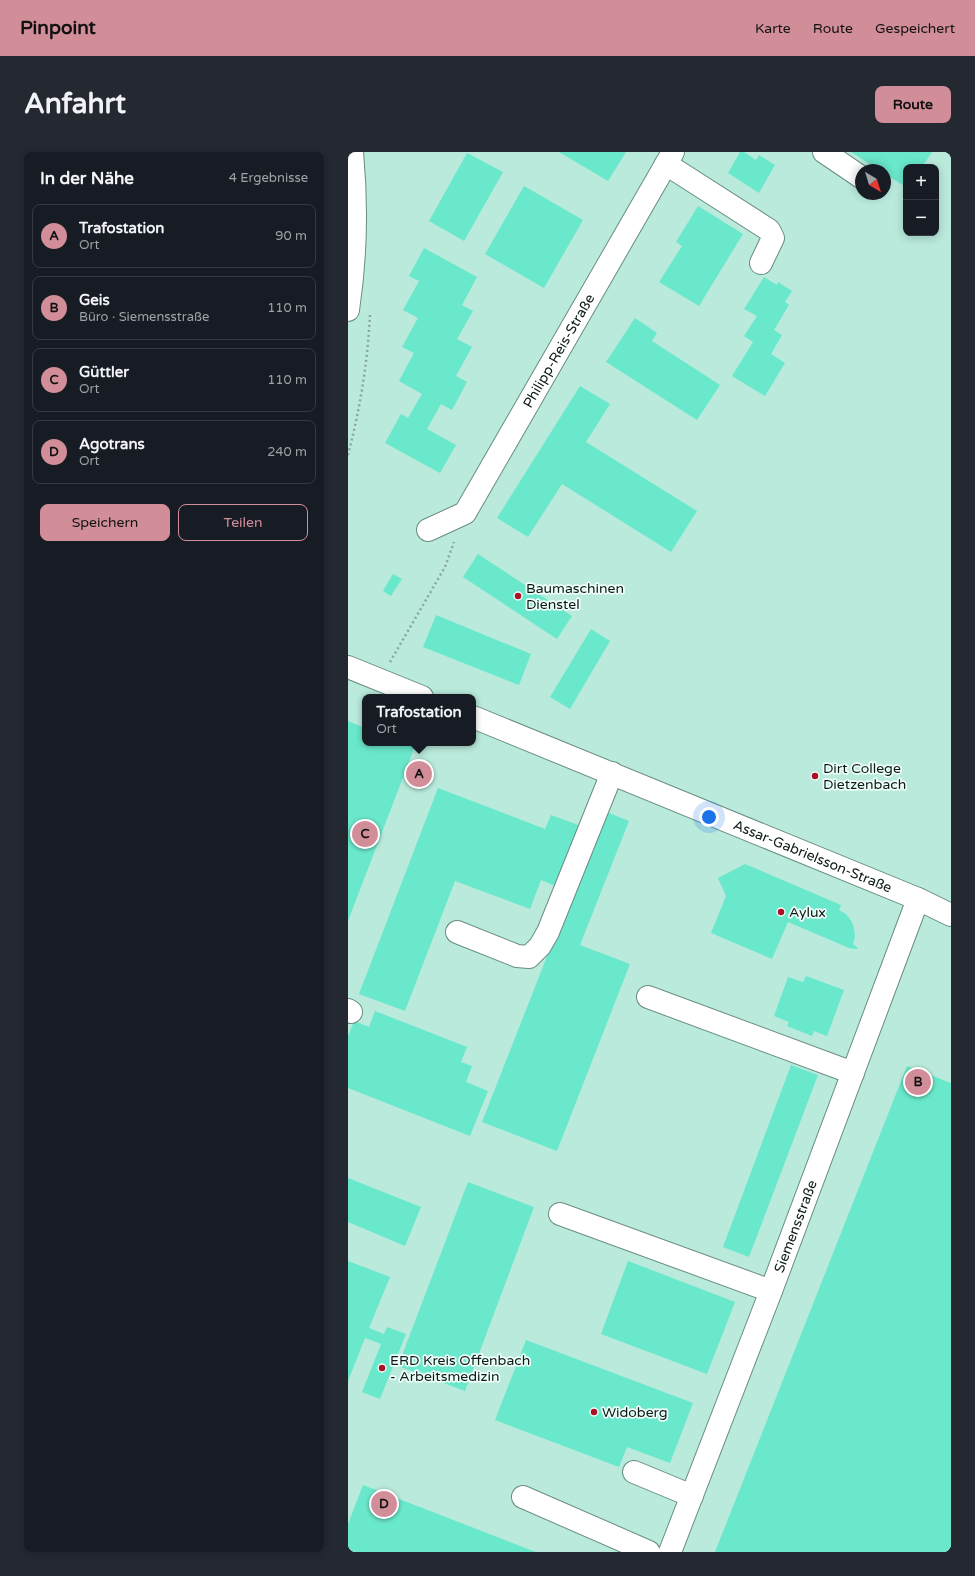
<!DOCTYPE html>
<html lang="de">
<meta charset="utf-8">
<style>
:root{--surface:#171b24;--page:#242831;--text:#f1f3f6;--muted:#9ea1a6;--line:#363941;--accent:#d18e99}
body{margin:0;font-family:"Varela Round",sans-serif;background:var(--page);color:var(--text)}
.controls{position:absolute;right:12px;top:12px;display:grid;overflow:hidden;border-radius:8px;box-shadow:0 2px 10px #0003}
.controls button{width:36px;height:36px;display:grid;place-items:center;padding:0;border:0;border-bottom:1px solid var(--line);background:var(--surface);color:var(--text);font:20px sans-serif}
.compass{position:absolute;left:507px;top:12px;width:36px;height:36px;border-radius:50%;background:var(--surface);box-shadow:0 2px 10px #0003;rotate:142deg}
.you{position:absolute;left:361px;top:665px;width:14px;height:14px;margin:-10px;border:3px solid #fff;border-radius:50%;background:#1a73e8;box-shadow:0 0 0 6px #1a73e833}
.badge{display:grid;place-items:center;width:26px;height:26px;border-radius:50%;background:var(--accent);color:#111;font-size:13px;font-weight:700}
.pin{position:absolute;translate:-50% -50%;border:2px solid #fff;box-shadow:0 1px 4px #0006}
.popup{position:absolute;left:14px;top:542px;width:114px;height:52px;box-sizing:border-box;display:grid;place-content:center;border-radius:8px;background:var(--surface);filter:drop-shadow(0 1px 3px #0005);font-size:13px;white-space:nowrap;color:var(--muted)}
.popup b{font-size:15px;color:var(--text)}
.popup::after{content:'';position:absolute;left:50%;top:100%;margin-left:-8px;border:8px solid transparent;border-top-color:var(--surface)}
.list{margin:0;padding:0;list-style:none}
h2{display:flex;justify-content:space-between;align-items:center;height:52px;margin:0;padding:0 16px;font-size:17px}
h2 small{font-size:13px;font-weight:400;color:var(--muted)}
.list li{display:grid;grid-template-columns:26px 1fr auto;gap:12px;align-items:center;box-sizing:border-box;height:64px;margin:0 8px 8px;padding:0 8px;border:1px solid var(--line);border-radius:8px}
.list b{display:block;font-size:15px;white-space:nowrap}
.list p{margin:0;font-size:13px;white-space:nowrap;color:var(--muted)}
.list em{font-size:13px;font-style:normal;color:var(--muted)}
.actions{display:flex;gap:8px;padding:12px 16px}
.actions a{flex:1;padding:9px 0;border:1px solid var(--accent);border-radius:8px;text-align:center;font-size:14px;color:var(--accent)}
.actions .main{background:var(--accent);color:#111}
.map{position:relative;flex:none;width:603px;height:1400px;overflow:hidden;border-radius:8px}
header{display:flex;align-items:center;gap:24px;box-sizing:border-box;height:56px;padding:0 20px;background:var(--accent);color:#111}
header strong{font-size:19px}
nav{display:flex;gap:22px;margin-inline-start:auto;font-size:14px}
.intro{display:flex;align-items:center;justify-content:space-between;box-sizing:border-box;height:96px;padding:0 24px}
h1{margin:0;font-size:28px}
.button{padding:10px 18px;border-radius:8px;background:var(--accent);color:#111;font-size:14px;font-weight:700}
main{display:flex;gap:24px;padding:0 24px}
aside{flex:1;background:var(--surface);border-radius:8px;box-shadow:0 2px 10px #0003}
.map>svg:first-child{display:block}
.built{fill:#b9eadc;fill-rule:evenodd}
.building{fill:#6ae8cb}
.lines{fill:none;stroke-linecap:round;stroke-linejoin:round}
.minor-casing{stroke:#698d83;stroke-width:24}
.path{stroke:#89a79f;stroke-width:2.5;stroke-dasharray:2 3;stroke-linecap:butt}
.minor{stroke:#fff;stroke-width:22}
.poi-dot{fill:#a91327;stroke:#eefef9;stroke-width:1.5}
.labels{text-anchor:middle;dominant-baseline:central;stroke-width:3.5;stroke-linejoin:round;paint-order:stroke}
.street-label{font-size:14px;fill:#0d1b18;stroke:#eefef9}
.poi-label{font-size:14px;fill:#0d1b18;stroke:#eefef9;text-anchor:start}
</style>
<header>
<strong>Pinpoint</strong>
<nav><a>Karte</a><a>Route</a><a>Gespeichert</a></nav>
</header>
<div class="intro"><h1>Anfahrt</h1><a class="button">Route</a></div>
<main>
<aside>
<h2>In der Nähe<small>4 Ergebnisse</small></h2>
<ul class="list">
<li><span class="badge">A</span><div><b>Trafostation</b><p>Ort</p></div><em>90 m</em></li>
<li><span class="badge">B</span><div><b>Geis</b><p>Büro · Siemensstraße</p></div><em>110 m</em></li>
<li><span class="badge">C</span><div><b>Güttler</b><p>Ort</p></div><em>110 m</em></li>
<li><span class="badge">D</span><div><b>Agotrans</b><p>Ort</p></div><em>240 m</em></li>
</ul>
<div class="actions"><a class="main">Speichern</a><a>Teilen</a></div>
</aside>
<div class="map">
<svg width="603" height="1400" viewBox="0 0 603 1400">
<rect width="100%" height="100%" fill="#cff7eb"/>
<path class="built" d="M0,0H603V1400H0ZM558,15H588V81H558ZM513,18H537V42H513ZM17,545H125V591H17Z"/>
<g class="building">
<path d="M211,0H278L260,29Z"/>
<path d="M392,0H396L408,8L411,3L427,13L411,41L380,21Z"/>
<path d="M503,0H584L574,15H558V35L537,22V18H531Z"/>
<path d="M119,1L155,20L116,89L81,69Z"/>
<path d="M176,34L235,68L196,136L137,102Z"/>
<path d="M350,54L395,82L351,154L311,130L334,94L328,90Z"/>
<path d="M76,96L129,125L114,153L125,159L109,187L124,195L108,224L119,230L104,258L93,252L79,277L108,293L92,321L37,291L53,262L60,266L74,242L51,229L66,201L54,195L70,166L55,158L71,129L61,124Z"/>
<path d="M416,125L429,133L430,130L444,139L437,150L441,153L426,178L434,183L423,202L437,211L417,244L384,224L405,190L396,184L409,164L396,157Z"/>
<path d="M287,166L309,181L304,189L372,233L349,268L258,210Z"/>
<path d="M232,234L262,252L238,290L349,359L323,400L214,332L180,385L149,366Z"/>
<path d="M130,402L224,464L209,487L115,425Z"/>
<path d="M45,422L54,427L43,444L35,439Z"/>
<path d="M88,463L183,502L171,533L75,495Z"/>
<path d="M243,477L262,489L222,557L202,545Z"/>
<path d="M0,569L17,576V591H58L67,594L0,769Z"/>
<path d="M70,613L77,616L72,630L65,627Z"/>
<path d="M90,636L197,677L203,663L233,674L210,735L193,728L182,757L107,729L57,859L11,842Z"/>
<path d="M256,659L281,669L232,793L282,812L209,999L134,970Z"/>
<path d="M397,712L493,753L491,758L498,762L504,770L506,777L507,784L505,792L510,796L508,797L501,796L440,770L424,807L363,781L378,744L370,726Z"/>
<path d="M458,824L496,838L479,884L466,879L464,884L439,874L441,870L426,864L440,825L455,830Z"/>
<path d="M27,859L119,895L113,910L124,914L118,930L140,939L122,984L0,936V884L6,869L21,875Z"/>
<path d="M443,913L470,923L401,1105L375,1095Z"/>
<path d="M559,914L603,931V1400H367Z"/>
<path d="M0,1026L73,1055L57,1094L0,1070Z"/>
<path d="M120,1030L186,1055L117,1239L50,1214Z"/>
<path d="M0,1109L42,1125L21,1176L36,1182L39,1175L58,1182L32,1247L14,1240L33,1192L17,1186L0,1229Z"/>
<path d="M280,1109L387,1150L359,1222L253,1182Z"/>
<path d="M178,1188L345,1251L322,1311L279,1295L271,1315L147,1268Z"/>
<path d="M15,1333L188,1400H0V1372Z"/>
</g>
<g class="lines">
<defs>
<g id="minor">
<path d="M476,0L513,25"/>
<path d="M318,12L421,78L425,86L413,111"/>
<path d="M0,158C8,105 9,53 4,0"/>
<path id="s1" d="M80,378L117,361L325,0"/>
<path d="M0,515L74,545"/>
<path id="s2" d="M125,565L570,747L603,763"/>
<path d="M109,780L169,804L181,805L192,794L200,780L264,621"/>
<path d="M300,845L505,921"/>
<path d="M0,858L3,860"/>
<path d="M212,1062L423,1139"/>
<path d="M286,1320L344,1344"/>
<path d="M175,1345L301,1400"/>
<path id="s3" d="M322,1400L423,1139L570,747"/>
</g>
</defs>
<use href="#minor" class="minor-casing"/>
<g class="path">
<path d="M0,303C12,257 20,209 22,161"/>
<path d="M42,510L97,415L106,390"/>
</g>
<use href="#minor" class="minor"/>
</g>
<g class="poi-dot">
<circle cx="170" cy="444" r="4"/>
<circle cx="467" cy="624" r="4"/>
<circle cx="433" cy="760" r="4"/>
<circle cx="34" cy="1216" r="4"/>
<circle cx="246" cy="1260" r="4"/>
</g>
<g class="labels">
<g class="street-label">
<text stroke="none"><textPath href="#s1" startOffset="228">Philipp-Reis-Straße</textPath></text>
<text stroke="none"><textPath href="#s2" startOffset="367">Assar-Gabrielsson-Straße</textPath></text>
<text stroke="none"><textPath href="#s3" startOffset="349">Siemensstraße</textPath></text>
</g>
<g class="poi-label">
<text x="178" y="436">Baumaschinen<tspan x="178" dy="16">Dienstel</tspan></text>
<text x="475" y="616">Dirt College<tspan x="475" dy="16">Dietzenbach</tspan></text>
<text x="441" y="760">Aylux</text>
<text x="42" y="1208">ERD Kreis Offenbach<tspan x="42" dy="16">- Arbeitsmedizin</tspan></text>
<text x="254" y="1260">Widoberg</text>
</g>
</g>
</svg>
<div class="controls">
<button>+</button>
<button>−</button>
</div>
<svg class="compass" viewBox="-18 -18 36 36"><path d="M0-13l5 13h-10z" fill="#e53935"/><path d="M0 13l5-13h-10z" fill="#9ea1a6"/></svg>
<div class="you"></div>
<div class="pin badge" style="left:71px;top:622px">A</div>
<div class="popup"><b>Trafostation</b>Ort</div>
<div class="pin badge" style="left:570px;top:930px">B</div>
<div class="pin badge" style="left:17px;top:682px">C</div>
<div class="pin badge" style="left:36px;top:1352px">D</div>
</div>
</main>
